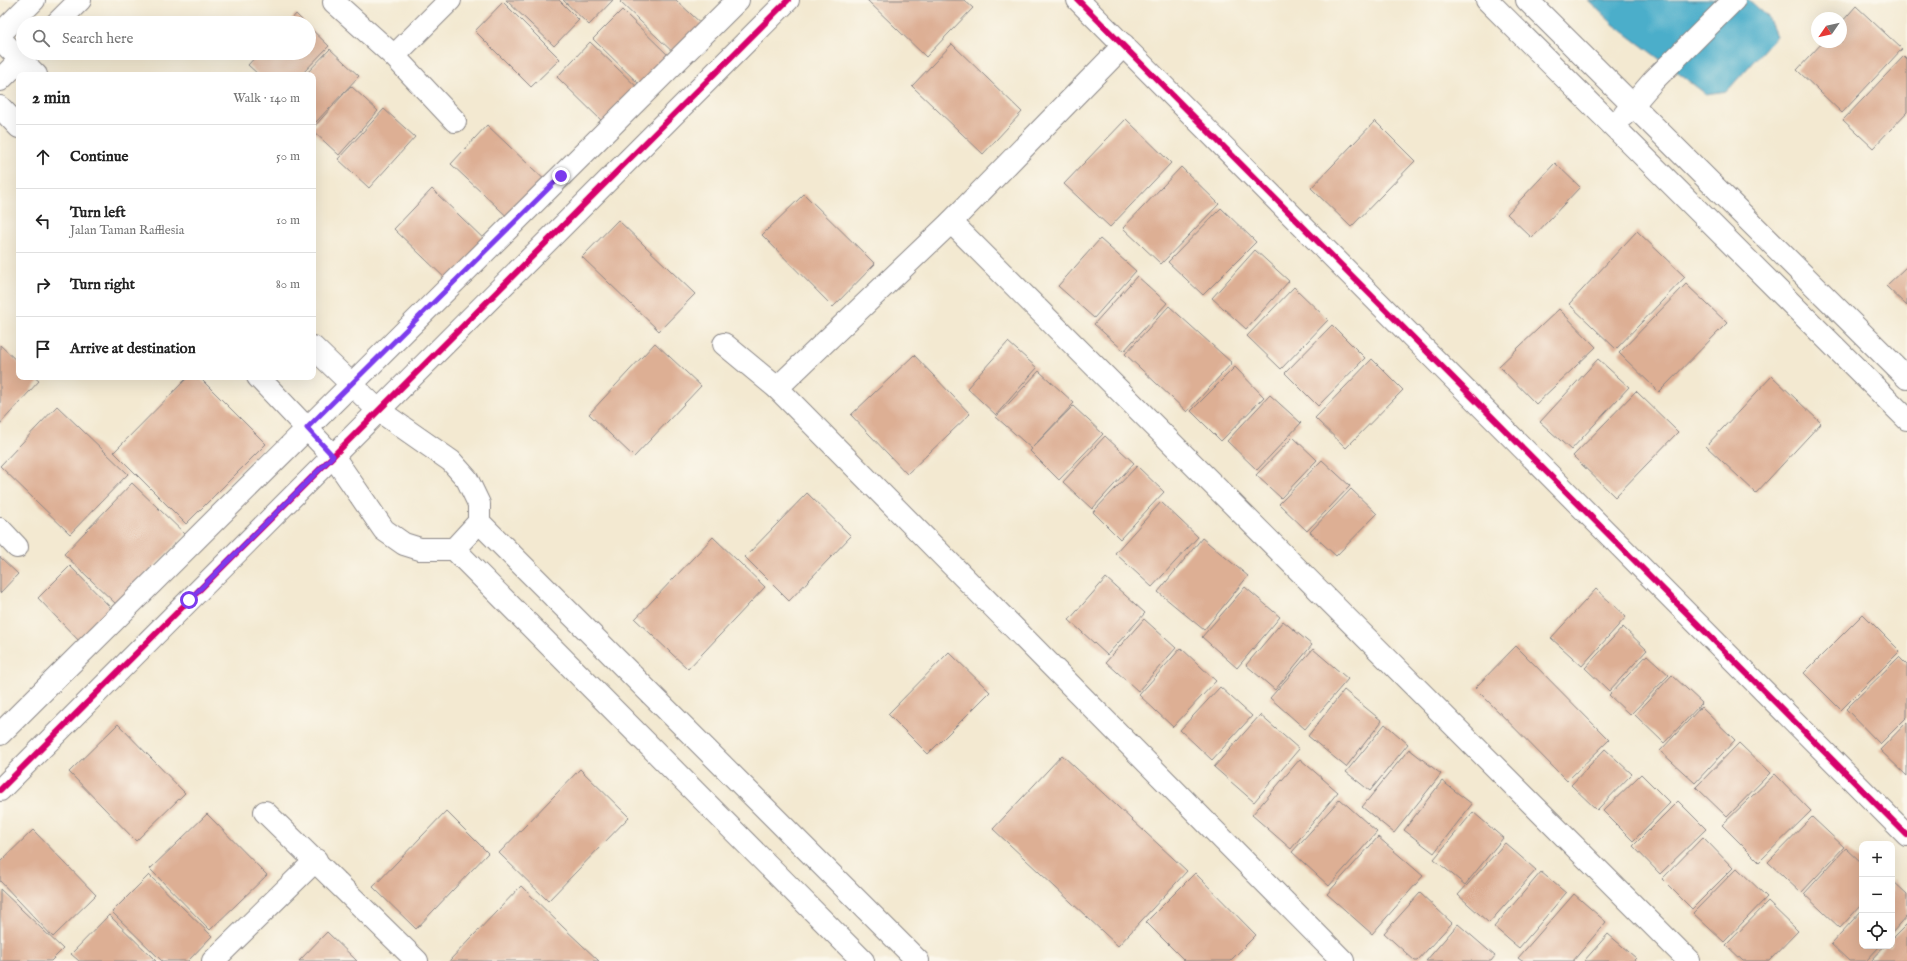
<!DOCTYPE html>
<meta charset="utf-8">
<style>
:root{--surface:#fff;--page:#f2f2f2;--text:#222;--muted:#767676;--line:#e0e0e0}
body{margin:0;font-family:"IM FELL English",serif;background:var(--page);color:var(--text)}
.controls{position:absolute;right:12px;bottom:12px;display:grid;overflow:hidden;border-radius:8px;box-shadow:0 4px 16px #0002}
.controls button{width:36px;height:36px;display:grid;place-items:center;padding:0;border:0;border-bottom:1px solid var(--line);background:var(--surface);color:var(--text);font:20px sans-serif}
.compass{position:absolute;left:1811px;top:12px;width:36px;height:36px;border-radius:50%;background:var(--surface);box-shadow:0 4px 16px #0002;rotate:236deg}
.stop{position:absolute;width:12px;height:12px;margin:-9px;border:3px solid #7c3aed;border-radius:50%;background:#fff}
.stop.end{background:#7c3aed;border-color:#fff;box-shadow:0 1px 4px #0008}
.list{margin:0;padding:0;list-style:none}
h2{display:flex;justify-content:space-between;align-items:center;height:52px;margin:0;padding:0 16px;font-size:17px}
h2 small{font-size:13px;font-weight:400;color:var(--muted)}
.list li{display:grid;grid-template-columns:26px 1fr auto;gap:12px;align-items:center;box-sizing:border-box;height:64px;padding:0 16px;border-top:1px solid var(--line)}
.list b{display:block;font-size:15px;white-space:nowrap}
.list p{margin:0;font-size:13px;white-space:nowrap;color:var(--muted)}
.list em{font-size:13px;font-style:normal;color:var(--muted)}
.icon{flex:none;width:22px;height:22px;fill:none;stroke:currentColor;stroke-width:2;stroke-linecap:round;stroke-linejoin:round}
.map{position:relative;flex:none;width:1907px;height:961px;overflow:hidden}
.search{position:absolute;background:var(--surface);box-shadow:0 4px 16px #0002;left:16px;top:16px;width:300px;height:44px;display:flex;align-items:center;gap:10px;box-sizing:border-box;padding:0 14px;border-radius:22px;color:var(--muted);font-size:15px}
.panel{position:absolute;background:var(--surface);box-shadow:0 4px 16px #0002;left:16px;top:72px;width:300px;height:308px;border-radius:8px}
.map>svg:first-child{display:block}
.water{fill:#4baeca;stroke:#366882}
.building{fill:#ddaf94}
.lines{fill:none;stroke-linecap:round;stroke-linejoin:round}
.minor-casing{stroke:#8a8686;stroke-width:24}
.minor{stroke:#fff;stroke-width:22}
.cycleway-casing{stroke:#fbf7ec;stroke-width:8}
.cycleway{stroke:#d6006c;stroke-width:6}
.route{stroke:#7c3aed;stroke-width:5}
</style>
<div class="map">
<svg width="1907" height="961" viewBox="0 0 1907 961">
<rect width="100%" height="100%" fill="#fbf7ec"/>
<filter id="ink" filterUnits="userSpaceOnUse"><feTurbulence type="fractalNoise" baseFrequency=".025" numOctaves="2"/><feDisplacementMap in="SourceGraphic" scale="8" xChannelSelector="R" yChannelSelector="G"/><feConvolveMatrix kernelMatrix="1 2 1 2 8 2 1 2 1" color-interpolation-filters="sRGB"/></filter>
<filter id="wash" filterUnits="userSpaceOnUse"><feTurbulence type="fractalNoise" baseFrequency=".012" numOctaves="4" result="noise"/><feDisplacementMap in="SourceGraphic" scale="16" xChannelSelector="R" yChannelSelector="G"/><feGaussianBlur stdDeviation="0.9" result="paint"/><feColorMatrix in="noise" values="0 0 0 0 0 0 0 0 0 0 0 0 0 0 0 0 0 1.4 0 .05"/><feComposite in="paint" operator="in"/></filter>
<g filter="url(#wash)">
<rect width="100%" height="100%" fill="#f3e9d1"/>
<path class="water" d="M1588,0H1749L1768,17L1776,36L1727,91L1706,94L1613,24Z"/>
<g id="blocks">
<g class="building">
<path d="M506,0H559L579,20L554,46Z"/>
<path d="M563,0H613L589,25Z"/>
<path d="M622,0H676L706,28L678,57L620,2Z"/>
<path d="M867,0H964L973,8L926,57Z"/>
<path d="M503,2L560,59L531,87L475,31Z"/>
<path d="M1856,6L1902,49L1842,113L1797,70L1823,42H1841V23Z"/>
<path d="M622,10L675,62L646,91L593,39Z"/>
<path d="M296,14L305,23H288Z"/>
<path d="M309,27L329,46L301,75H259L248,65L259,53H309Z"/>
<path d="M590,42L642,92L608,127L557,77Z"/>
<path d="M952,44L1022,112L983,154L912,86Z"/>
<path d="M330,49L359,76L316,122L313,119V75H305Z"/>
<path d="M1904,56L1907,59V112L1873,148L1843,120Z"/>
<path d="M351,86L378,111L339,155L313,131V128Z"/>
<path d="M384,109L415,137L369,188L338,159Z"/>
<path d="M1126,119L1171,163L1110,227L1064,184Z"/>
<path d="M1375,121L1415,161L1351,227L1311,188Z"/>
<path d="M487,125L550,185L514,223L451,164Z"/>
<path d="M1555,163L1580,187L1532,238L1507,214Z"/>
<path d="M1181,167L1219,204L1161,264L1123,228Z"/>
<path d="M432,189L489,244L451,284L394,229Z"/>
<path d="M804,194L875,264L833,307L762,235Z"/>
<path d="M1221,208L1256,242L1203,295L1168,262Z"/>
<path d="M618,220L695,294L659,331L582,257Z"/>
<path d="M1637,231L1685,277L1616,349L1569,304Z"/>
<path d="M1100,239L1136,271L1094,318L1058,286Z"/>
<path d="M1255,250L1289,281L1246,329L1212,298Z"/>
<path d="M1907,266V306L1886,286Z"/>
<path d="M1137,276L1167,303L1124,351L1094,324Z"/>
<path d="M1686,284L1727,323L1659,392L1619,353Z"/>
<path d="M1294,287L1328,320L1281,369L1247,336Z"/>
<path d="M1169,306L1232,363L1187,412L1125,354Z"/>
<path d="M1559,309L1596,347L1536,404L1499,366Z"/>
<path d="M1332,325L1365,358L1318,406L1285,373Z"/>
<path d="M1008,342L1037,368L996,415L967,388Z"/>
<path d="M655,343L701,386L634,457L589,414Z"/>
<path d="M0,345L19,363V377H34L39,381L0,424Z"/>
<path d="M914,355L970,414L907,474L851,415Z"/>
<path d="M1372,359L1403,390L1346,448L1315,418Z"/>
<path d="M1598,359L1629,387L1571,450L1540,422Z"/>
<path d="M1235,367L1264,397L1221,441L1191,411Z"/>
<path d="M1039,371L1074,403L1033,447L1073,406L1103,434L1059,480L1030,451L1032,449L996,417Z"/>
<path d="M1772,376L1821,423L1756,493L1706,446Z"/>
<path d="M188,377H199L266,444L186,524L114,452Z"/>
<path d="M1636,391L1678,432L1615,497L1573,456Z"/>
<path d="M1270,395L1301,423L1257,470L1227,441Z"/>
<path d="M57,406L128,474L70,534L0,466Z"/>
<path d="M1105,436L1134,463L1092,509L1063,482Z"/>
<path d="M1293,437L1317,460L1281,498L1256,475Z"/>
<path d="M1322,460L1350,486L1307,531L1279,504Z"/>
<path d="M1137,466L1164,492L1120,539L1093,512Z"/>
<path d="M132,483L185,534L117,605L64,554Z"/>
<path d="M1351,489L1377,514L1336,556L1310,532Z"/>
<path d="M807,493L851,536L789,601L745,557Z"/>
<path d="M1161,502L1198,537L1152,587L1115,553Z"/>
<path d="M713,537L765,587L688,669L635,619Z"/>
<path d="M1202,538L1248,576L1204,630L1158,592Z"/>
<path d="M0,557L18,574L0,593Z"/>
<path d="M70,566L114,611L81,643L38,598Z"/>
<path d="M1106,578L1145,613L1107,655L1069,620Z"/>
<path d="M1245,587L1280,617L1237,668L1202,637Z"/>
<path d="M1596,589L1626,617L1582,666L1551,638Z"/>
<path d="M1863,614L1900,651L1841,710L1804,673Z"/>
<path d="M1144,619L1176,648L1138,691L1106,662Z"/>
<path d="M1283,621L1312,645L1275,690L1246,665Z"/>
<path d="M1623,627L1647,650L1609,691L1585,668Z"/>
<path d="M1516,646L1609,740L1567,781L1475,688Z"/>
<path d="M1181,648L1216,681L1173,727L1139,695Z"/>
<path d="M1313,649L1348,679L1305,729L1270,698Z"/>
<path d="M949,652L990,692L928,754L888,714Z"/>
<path d="M1647,655L1669,675L1630,715L1609,695Z"/>
<path d="M1899,657L1907,665V717L1880,744L1846,709Z"/>
<path d="M1672,675L1702,703L1664,743L1635,715Z"/>
<path d="M1220,687L1252,716L1212,760L1180,730Z"/>
<path d="M1344,690L1382,721L1346,767L1308,736Z"/>
<path d="M1701,707L1735,740L1695,783L1660,751Z"/>
<path d="M1260,715L1299,749L1254,802L1214,767Z"/>
<path d="M1907,722V776L1880,750Z"/>
<path d="M118,724L185,793L136,841L69,772Z"/>
<path d="M1385,724L1408,744L1370,791L1346,772Z"/>
<path d="M1739,743L1770,773L1727,817L1696,787Z"/>
<path d="M1409,749L1441,774L1394,833L1362,807Z"/>
<path d="M1605,749L1632,774L1597,810L1571,785Z"/>
<path d="M1062,755L1187,871L1118,946L993,829Z"/>
<path d="M1300,759L1338,792L1291,849L1252,815Z"/>
<path d="M580,769L629,817L548,901L499,853Z"/>
<path d="M1641,774L1670,803L1633,841L1603,811Z"/>
<path d="M1775,774L1811,811L1759,862L1722,825Z"/>
<path d="M1442,781L1472,804L1434,853L1404,830Z"/>
<path d="M1340,799L1377,832L1329,886L1292,852Z"/>
<path d="M1678,801L1706,829L1660,874L1633,846Z"/>
<path d="M446,811L488,853L416,929L373,887Z"/>
<path d="M1473,812L1503,838L1465,885L1434,859Z"/>
<path d="M207,814L267,875L210,930L150,869Z"/>
<path d="M1812,817L1844,847L1801,893L1768,862Z"/>
<path d="M33,830L96,895L53,937L0,881V862Z"/>
<path d="M1378,837L1423,876L1372,934L1327,894Z"/>
<path d="M1703,837L1733,868L1692,909L1662,879Z"/>
<path d="M1505,843L1536,870L1489,923L1458,895Z"/>
<path d="M1846,848L1862,863V904L1840,928L1804,894Z"/>
<path d="M1737,868L1767,897L1724,942L1693,913Z"/>
<path d="M1541,872L1566,893L1519,948L1494,927Z"/>
<path d="M1195,873L1256,935L1230,961H1185L1146,922Z"/>
<path d="M149,875L212,936L188,961H162L112,912Z"/>
<path d="M1892,880L1907,894V916L1892,933Z"/>
<path d="M521,886L564,928L599,961H449Z"/>
<path d="M0,889L63,949L51,961H0Z"/>
<path d="M1420,893L1452,923L1417,961H1415L1384,933Z"/>
<path d="M1574,894L1606,922L1573,961H1522L1518,958Z"/>
<path d="M1768,902L1798,931L1769,961H1743L1726,945Z"/>
<path d="M1862,910V946H1880L1866,961H1849L1831,944Z"/>
<path d="M109,915L156,961H79L71,954Z"/>
<path d="M1458,924L1495,956L1491,961H1426Z"/>
<path d="M1907,924V961H1871L1885,946H1892V939Z"/>
<path d="M327,932L357,961H299Z"/>
<path d="M1608,934L1636,958L1633,961H1584Z"/>
</g>
</g>
</g>
<g filter="url(#ink)">
<use href="#blocks" fill-opacity="0" stroke="#8a8686" stroke-width="1"/>
<g class="lines">
<defs>
<g id="minor">
<path d="M1078,0L1907,835"/>
<path d="M1487,0L1907,419"/>
<path d="M1527,0L1907,378"/>
<path d="M334,2L394,56L455,121"/>
<path d="M57,23L80,0"/>
<path d="M0,34L34,0"/>
<path d="M0,39L36,75"/>
<path d="M394,56L450,0"/>
<path d="M0,80L27,53"/>
<path d="M0,107L19,127"/>
<path d="M1624,115L1654,80L1734,0"/>
<path d="M951,222L1689,961"/>
<path d="M724,344L777,388L1343,961"/>
<path d="M258,377L333,456L384,530L404,544L420,549H454L479,522V504L467,479L451,461L378,410L313,347"/>
<path d="M777,388L951,222L1124,45"/>
<path d="M479,522L918,961"/>
<path d="M0,529L17,547"/>
<path d="M454,549L863,961"/>
<path d="M0,734L738,0"/>
<path d="M0,790L788,0"/>
<path d="M265,812L417,961"/>
<path d="M213,961L316,860"/>
</g>
</defs>
<use href="#minor" class="minor-casing"/>
<use href="#minor" class="minor"/>
<defs>
<g id="cycleway">
<path d="M1078,0L1907,835"/>
<path d="M0,790L788,0"/>
</g>
</defs>
<use href="#cycleway" class="cycleway-casing"/>
<use href="#cycleway" class="cycleway"/>
</g>
</g>
<g class="lines" filter="url(#ink)">
<path class="route" d="M189,600L333,456L307,428L561,176"/>
</g>
</svg>
<div class="controls">
<button>+</button>
<button>−</button>
<button><svg class="icon" aria-label="locate" viewBox="0 0 24 24"><circle cx="12" cy="12" r="6"/><path d="M12 2v4M12 18v4M2 12h4M18 12h4"/></svg></button>
</div>
<svg class="compass" viewBox="-18 -18 36 36"><path d="M0-13l5 13h-10z" fill="#e53935"/><path d="M0 13l5-13h-10z" fill="#767676"/></svg>
<div class="stop" style="left:189px;top:600px"></div>
<div class="stop end" style="left:561px;top:176px"></div>
<div class="search"><svg class="icon" aria-label="search" viewBox="0 0 24 24"><circle cx="10" cy="10" r="6"/><path d="M15 15l6 6"/></svg>Search here</div>
<section class="panel">
<h2>2 min<small>Walk · 140 m</small></h2>
<ul class="list">
<li><svg class="icon" aria-label="ahead" viewBox="0 0 24 24"><path d="M12 20V5M6 11l6-6 6 6"/></svg><div><b>Continue</b></div><em>50 m</em></li>
<li><svg class="icon" aria-label="left" viewBox="0 0 24 24"><path d="M17 20v-9H6M10 6l-5 5 5 5"/></svg><div><b>Turn left</b><p>Jalan Taman Rafflesia</p></div><em>10 m</em></li>
<li><svg class="icon" aria-label="right" viewBox="0 0 24 24"><path d="M7 20v-9h11M14 6l5 5-5 5"/></svg><div><b>Turn right</b></div><em>80 m</em></li>
<li><svg class="icon" aria-label="arrive" viewBox="0 0 24 24"><path d="M6 21V4h12l-3 4 3 4H6"/></svg><div><b>Arrive at destination</b></div></li>
</ul>
</section>
</div>
